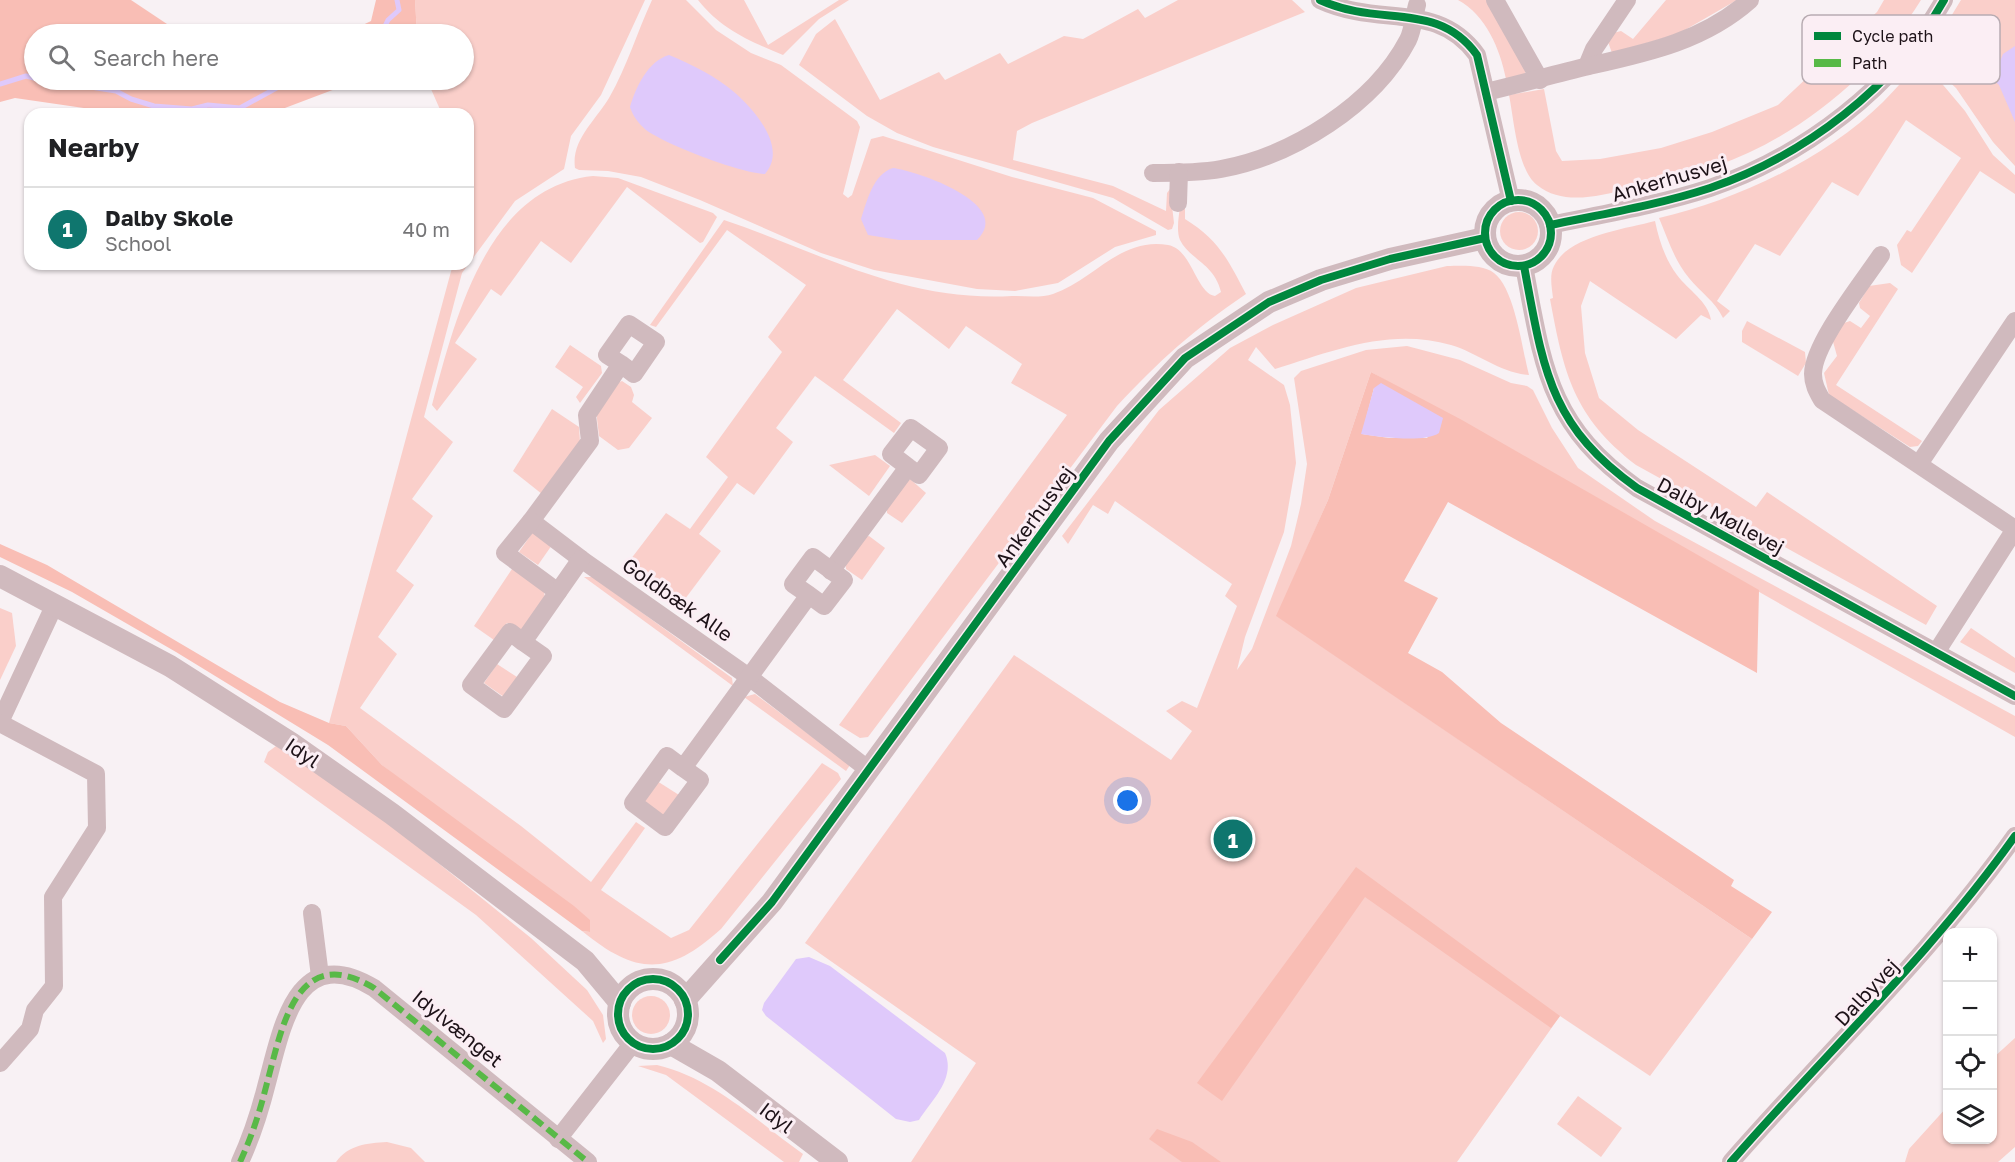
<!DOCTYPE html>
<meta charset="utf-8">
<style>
:root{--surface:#fff;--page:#f2f2f2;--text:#202124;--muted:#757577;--line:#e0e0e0;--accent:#0f766e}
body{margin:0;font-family:"Golos Text",sans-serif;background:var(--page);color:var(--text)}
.controls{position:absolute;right:18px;bottom:18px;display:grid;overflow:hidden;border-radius:12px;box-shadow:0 2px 4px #0004}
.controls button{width:54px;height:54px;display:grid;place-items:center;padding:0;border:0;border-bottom:2px solid var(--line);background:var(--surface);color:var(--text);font:30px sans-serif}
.you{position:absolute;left:1128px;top:801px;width:21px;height:21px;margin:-15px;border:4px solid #fff;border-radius:50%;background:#1a73e8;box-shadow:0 0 0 9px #1a73e833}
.badge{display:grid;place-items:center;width:39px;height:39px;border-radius:50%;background:var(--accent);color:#fff;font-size:20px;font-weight:700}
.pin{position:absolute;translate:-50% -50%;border:3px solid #fff;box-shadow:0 2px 6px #0006}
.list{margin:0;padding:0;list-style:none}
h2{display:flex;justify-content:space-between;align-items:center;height:78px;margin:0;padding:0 24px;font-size:26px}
h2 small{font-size:20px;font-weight:400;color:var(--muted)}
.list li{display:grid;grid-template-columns:39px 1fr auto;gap:18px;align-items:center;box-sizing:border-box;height:84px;padding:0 24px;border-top:2px solid var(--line)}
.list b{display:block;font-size:22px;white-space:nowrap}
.list p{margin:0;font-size:20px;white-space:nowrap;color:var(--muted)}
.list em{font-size:20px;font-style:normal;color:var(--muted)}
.icon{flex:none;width:33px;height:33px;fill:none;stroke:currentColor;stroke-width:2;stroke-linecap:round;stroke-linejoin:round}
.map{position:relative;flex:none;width:2015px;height:1162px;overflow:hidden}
.search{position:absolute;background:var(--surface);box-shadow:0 2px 4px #0004;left:24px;top:24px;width:450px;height:66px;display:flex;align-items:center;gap:15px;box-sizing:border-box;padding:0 21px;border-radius:33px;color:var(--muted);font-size:22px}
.panel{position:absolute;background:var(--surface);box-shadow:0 2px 4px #0004;left:24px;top:108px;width:450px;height:162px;border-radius:18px}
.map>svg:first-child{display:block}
.green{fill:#facfca}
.forest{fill:#f9beb5;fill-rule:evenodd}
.water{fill:#dfc9fb}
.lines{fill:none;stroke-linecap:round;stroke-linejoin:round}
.stream{stroke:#dfc9fb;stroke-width:5}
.minor{stroke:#d0babe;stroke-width:18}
.tertiary{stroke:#d0babe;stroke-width:22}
.quiet{stroke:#58b947;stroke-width:6;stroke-dasharray:12 6;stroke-linecap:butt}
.cycleway-casing{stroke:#fbeef4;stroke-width:11}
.cycleway{stroke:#00873e;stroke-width:8}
.labels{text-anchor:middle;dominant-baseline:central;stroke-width:6;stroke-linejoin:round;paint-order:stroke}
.street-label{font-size:20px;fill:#1d1218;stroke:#fbeef4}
.key{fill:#fbeef4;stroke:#b8acb2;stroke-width:1.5}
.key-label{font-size:16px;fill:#1d1218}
</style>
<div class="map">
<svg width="2015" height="1162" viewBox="0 0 2015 1162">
<rect width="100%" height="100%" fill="#f8f1f4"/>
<g class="green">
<path d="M415,0H645L601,95L571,136L564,169L515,201L462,273L424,417L453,442L412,499L433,516L396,571L414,585L378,637L397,654L360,708L521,826L591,882L636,822L645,828L601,890L671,938L689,930L822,763L838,773L841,779L721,929C669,976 637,976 582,931L590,932L382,765L346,726L329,723L453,264H468V210L474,189L468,175V114H442L427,80H464V34H417Z"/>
<path d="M652,0H686L716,30L751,53L781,65L857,121L860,127L843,194L848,198L852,195L871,139L883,136L1012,177L1093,198L1156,231V235L1115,247L1058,283L1015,291L977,289L874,270L821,253L700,200L641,177L608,171L579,170L575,168C571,140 596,120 609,98C627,67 637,32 652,0Z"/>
<path d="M698,0H744L768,45L839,0H849L819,19L783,55C749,41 721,29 698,0Z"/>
<path d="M1178,0H1292L1305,12L1032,123L1017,131L1013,160L1113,186L1166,211L1167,193L1170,189L1174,223L1172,229L1168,230L1113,198L933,147L897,133L867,116L799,65L816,34L835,19L880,100L939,72L945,80L1000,53L1008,64L1064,36L1083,39L1138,9L1145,18Z"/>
<path d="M1458,0H1491L1526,69L1525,74L1506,79C1500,49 1486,15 1458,0Z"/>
<path d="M1666,0H1737L1678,34L1612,53L1608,42L1613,33L1621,31L1633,39Z"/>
<path d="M1884,0H1921C1875,74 1799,137 1716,166C1687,176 1658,182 1628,189C1598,196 1563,206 1537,185C1517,169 1514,119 1509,95L1544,89L1556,151L1562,161L1600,159L1661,148L1712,132L1778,105L1877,12Z"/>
<path d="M1961,0H2015V166L1993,142L1956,88L1925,59Z"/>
<path d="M1917,64L1933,73L1965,111L1993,155L2015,175V194L1980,171L1912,273L1901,265L1897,245L1907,230L1911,232L1961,158L1906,120L1858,196L1832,182L1780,256L1755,244L1717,301L1730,311L1723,318C1715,301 1700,292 1689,278C1674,260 1668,239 1659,218C1737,200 1825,159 1883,102C1895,90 1906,77 1917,64Z"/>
<path d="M593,176L618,178L713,213L717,217L703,242L700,243L627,187L571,263L541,241L501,296L491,289L455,343L477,359L437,411L432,405C455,319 487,187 593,176Z"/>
<path d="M1180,206L1185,207V219C1219,240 1228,260 1246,294C1193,330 1160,360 1117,406L868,737L860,738L839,725L1067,415L1011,383L1022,364L966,326L949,349L897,309L843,380L901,423L894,433L815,376L776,428L793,442L754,495L737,483L699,534L721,551L679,607L624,568L666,513L690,529L728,477L706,457L782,352L768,337L806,285L727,230L656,327L650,325L724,220C822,253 903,302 1012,296C1025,296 1042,298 1053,294C1094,280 1120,237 1168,245C1192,249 1196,293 1215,296L1221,292C1214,263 1190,260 1180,240C1176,230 1179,216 1180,206Z"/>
<circle cx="1519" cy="231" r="19"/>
<path d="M1655,221C1659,240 1665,259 1677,275C1688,290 1708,301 1711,320L1701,315L1676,339L1590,281L1581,306L1585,353L1599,398L1638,430L1756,507L1767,492L1937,606L1926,625L1636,465C1573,416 1564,374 1550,299L1553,298C1552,288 1549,275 1554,266C1568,236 1625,229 1655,221Z"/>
<path d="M1447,266C1461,266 1482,264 1494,273C1515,289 1522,349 1529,375C1500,373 1478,353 1451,345C1390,327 1332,351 1275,369L1256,347L1248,360L1284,385L1290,405L1296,463L1284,532L1245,637L1237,670L1252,649L1291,546L1301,504L1307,464L1294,378L1301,371L1366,350L1407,346L1460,360L1511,383L1527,386L1533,390L1552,428L1578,468L1655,521L2015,716V737L1371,372L1328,500L1277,616L1752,939L1650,1076L1560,1016L1457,1162H911L976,1063L805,943L1014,655L1171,760L1192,731L1166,711L1182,701L1197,708L1237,606L1225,596L1232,584L1115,501L1108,514L1093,505L1068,544L1062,536L1159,410L1230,348L1273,325L1356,288Z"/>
<path d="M1890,283L1898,289L1836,385L1922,441L1918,446L1910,447L1829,395L1824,373L1837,356L1832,338L1844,323L1850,321L1861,328L1870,316L1860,308L1859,303L1869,286Z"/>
<path d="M1747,321L1805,352L1806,363L1798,376L1742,342V331Z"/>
<path d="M570,345L601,366L602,373L580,403L576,397L583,387L555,367Z"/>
<path d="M622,381L631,387L634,395L632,402L652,418L629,448L618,450L599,436L596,410L615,384Z"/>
<path d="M552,409L579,427L580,442L542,494L513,471Z"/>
<path d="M875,455L890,466L869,496L829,465Z"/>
<path d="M910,479L926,493L902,523L887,513V503Z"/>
<path d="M533,532L552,545L538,565L519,552Z"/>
<path d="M869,536L885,548L862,580L846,569L845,560L862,538Z"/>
<path d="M514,566L544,591L545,599L523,630L518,631L507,623L494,640L474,626Z"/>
<path d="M584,577H593L732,678L733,686Z"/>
<path d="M0,608L12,613L16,646L0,680Z"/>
<path d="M1971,628L2015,658V673L1960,642Z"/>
<path d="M497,664L517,677L504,697L484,683Z"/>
<path d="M755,694L850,765L846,771L744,697Z"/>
<path d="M276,746L380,816L531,938L587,990L603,1015L606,1039L603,1043L593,1021L476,915L264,762L268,752Z"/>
<path d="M657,781L679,795L663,815L642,800Z"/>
<circle cx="651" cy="1015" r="19"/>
<path d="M2015,1038V1147L1998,1162H1905L1909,1149L1947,1107L1948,1140H1992L1993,1058Z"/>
<path d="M657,1065C713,1078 758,1122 803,1154L799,1162H784L666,1075L638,1066Z"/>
<path d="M1578,1096L1622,1128L1601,1157L1557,1124Z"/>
<path d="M387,1142L411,1148L425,1162H336C348,1145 367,1143 387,1142Z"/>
</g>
<g class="forest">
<path d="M0,0H131L182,34H34V80H244L257,82L261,80H359L269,114H125L15,98L0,102Z"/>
<path d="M376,0H415L417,34H344L371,21Z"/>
<path d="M1371,372L1462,420L1759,590L1757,673L1448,502L1404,581L1438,598L1408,653L1442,672L1501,723L1734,880L1731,886L1772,912L1752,939L1276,616L1328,500ZM1374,388L1428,438H1389L1362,434Z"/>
<path d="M0,544L47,565L280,702L329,723L346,726L382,765L574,906L590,920V932L582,931L328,745L176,652L72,592L0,557Z"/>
<path d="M1356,867L1560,1016L1551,1028L1365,897L1222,1101L1197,1083Z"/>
<path d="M1157,1129L1192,1142L1221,1162H1182L1149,1139Z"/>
</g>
<g class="water">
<path d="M2015,46V122L1999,85L1981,69L1984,64H1999L2003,54Z"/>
<path d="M669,55C691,64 717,77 734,92C755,110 788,148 765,174C740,173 667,145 646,130C638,123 633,116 630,107C636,87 648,61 669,55Z"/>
<path d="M893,168C917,171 1015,204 977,240H899L868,235L861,219C867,201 873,174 893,168Z"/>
<path d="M1381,383L1443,418L1439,433C1425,443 1379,437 1361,434L1374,388Z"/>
<path d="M809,957L830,966L945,1053C956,1078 932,1100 919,1120L910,1122L896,1119L766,1016L762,1010L764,1003L796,959Z"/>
</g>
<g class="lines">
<g class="stream">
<path d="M381,34L388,20L399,10L397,0"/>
<path d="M46,80L116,91L131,99L154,106L192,109L208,105L240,108L291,80"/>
<path d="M0,84L26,76L34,78"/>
</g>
<g class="minor">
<path d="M1320,0C1381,28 1437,0 1477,55L1511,201"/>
<path d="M1495,0L1540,80"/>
<path d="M1587,66L1594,49L1627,0"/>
<path d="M1486,92C1520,84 1555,74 1589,66C1647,53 1704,41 1750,0"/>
<path d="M1153,173C1175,173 1199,173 1221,169C1292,156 1374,105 1408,40C1413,30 1414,16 1417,5"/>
<path d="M1178,203L1179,172"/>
<path d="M1550,225C1603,214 1658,205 1710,188C1804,156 1895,87 1944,0"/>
<path d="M1881,255C1863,282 1813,344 1813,374C1813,384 1817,391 1822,400L2015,529"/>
<path d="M1524,266C1543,366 1548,425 1637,488L2015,696"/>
<path d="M621,364L607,355L629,324L656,342L634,374L621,364L587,415L590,441L531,521L581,559L749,677L869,770"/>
<path d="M1919,464L2015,321"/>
<path d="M531,521L505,553L558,592"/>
<path d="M831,571L908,467L919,475L939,448L911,428L891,454L908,467"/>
<path d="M523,642L543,656L504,709L471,685L510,632L523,642L581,559"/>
<path d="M1937,651L2015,529"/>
<path d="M0,722L55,604"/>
<path d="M0,723L96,774L97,828L53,897L54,986L35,1010L30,1029L0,1063"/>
<path d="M683,768L667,756L633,803L665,827L700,780L683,768L809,595L793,584L813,557L844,580L824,606L809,595"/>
<path d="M312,913L320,976"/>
<path d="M558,1139L633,1043"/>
<path d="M240,1162C252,1136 260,1111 267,1083C282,1028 296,941 374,988L588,1162"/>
<path d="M1731,1162C1826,1053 1931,954 2015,836"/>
</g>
<g class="tertiary">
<circle cx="1518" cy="233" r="33"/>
<path d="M0,576L170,666L291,743L392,814L585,961L620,1003"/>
<circle cx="653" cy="1014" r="35"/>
<path d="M685,1000L772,902L1109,441L1185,358L1269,302L1321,280L1390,259L1485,238"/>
<path d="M671,1044L718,1071L837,1162"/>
</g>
<path class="quiet" d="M240,1162C252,1136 260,1111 267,1083C282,1028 296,941 374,988L588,1162"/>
<defs>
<g id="cycleway">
<path d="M1320,0C1381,28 1437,0 1477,55L1511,201"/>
<circle cx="1518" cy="233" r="33"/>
<path d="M1550,225C1603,214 1658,205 1710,188C1804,156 1895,87 1944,0"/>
<path d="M1524,266C1543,366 1548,425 1637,488L2015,696"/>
<path d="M720,960L772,902L1109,441L1185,358L1269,302L1321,280L1390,259L1485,238"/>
<circle cx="653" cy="1014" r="35"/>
<path d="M1731,1162C1826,1053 1931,954 2015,836"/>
</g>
</defs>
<use href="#cycleway" class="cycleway-casing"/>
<use href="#cycleway" class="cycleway"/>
</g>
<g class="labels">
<g class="street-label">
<text transform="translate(1669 178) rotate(-16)">Ankerhusvej</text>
<text transform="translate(1721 515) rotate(28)">Dalby Møllevej</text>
<text transform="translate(1034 516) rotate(-54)">Ankerhusvej</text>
<text transform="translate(678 599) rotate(35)">Goldbæk Alle</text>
<text transform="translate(303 752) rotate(34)">Idyl</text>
<text transform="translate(1866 992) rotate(-47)">Dalbyvej</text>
<text transform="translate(458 1028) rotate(39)">Idylvænget</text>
<text transform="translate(777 1117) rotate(37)">Idyl</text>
</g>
</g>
<rect x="1802" y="15" width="198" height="69" rx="9" class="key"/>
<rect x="1814" y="32" width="27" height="8" fill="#00873e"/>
<rect x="1814" y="59" width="27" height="8" fill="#58b947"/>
<g class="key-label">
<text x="1852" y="42">Cycle path</text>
<text x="1852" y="69">Path</text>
</g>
</svg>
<div class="controls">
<button>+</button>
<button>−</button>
<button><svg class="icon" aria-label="locate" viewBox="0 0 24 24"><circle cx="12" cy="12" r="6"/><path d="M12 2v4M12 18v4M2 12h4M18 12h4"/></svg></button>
<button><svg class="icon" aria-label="layers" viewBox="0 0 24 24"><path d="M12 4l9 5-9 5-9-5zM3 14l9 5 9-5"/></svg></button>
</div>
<div class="you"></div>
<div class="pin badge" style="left:1233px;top:839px">1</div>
<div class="search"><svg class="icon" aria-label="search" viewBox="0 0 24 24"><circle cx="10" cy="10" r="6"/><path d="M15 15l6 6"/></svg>Search here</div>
<section class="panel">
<h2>Nearby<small></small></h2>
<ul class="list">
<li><span class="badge">1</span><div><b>Dalby Skole</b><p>School</p></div><em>40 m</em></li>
</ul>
</section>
</div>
